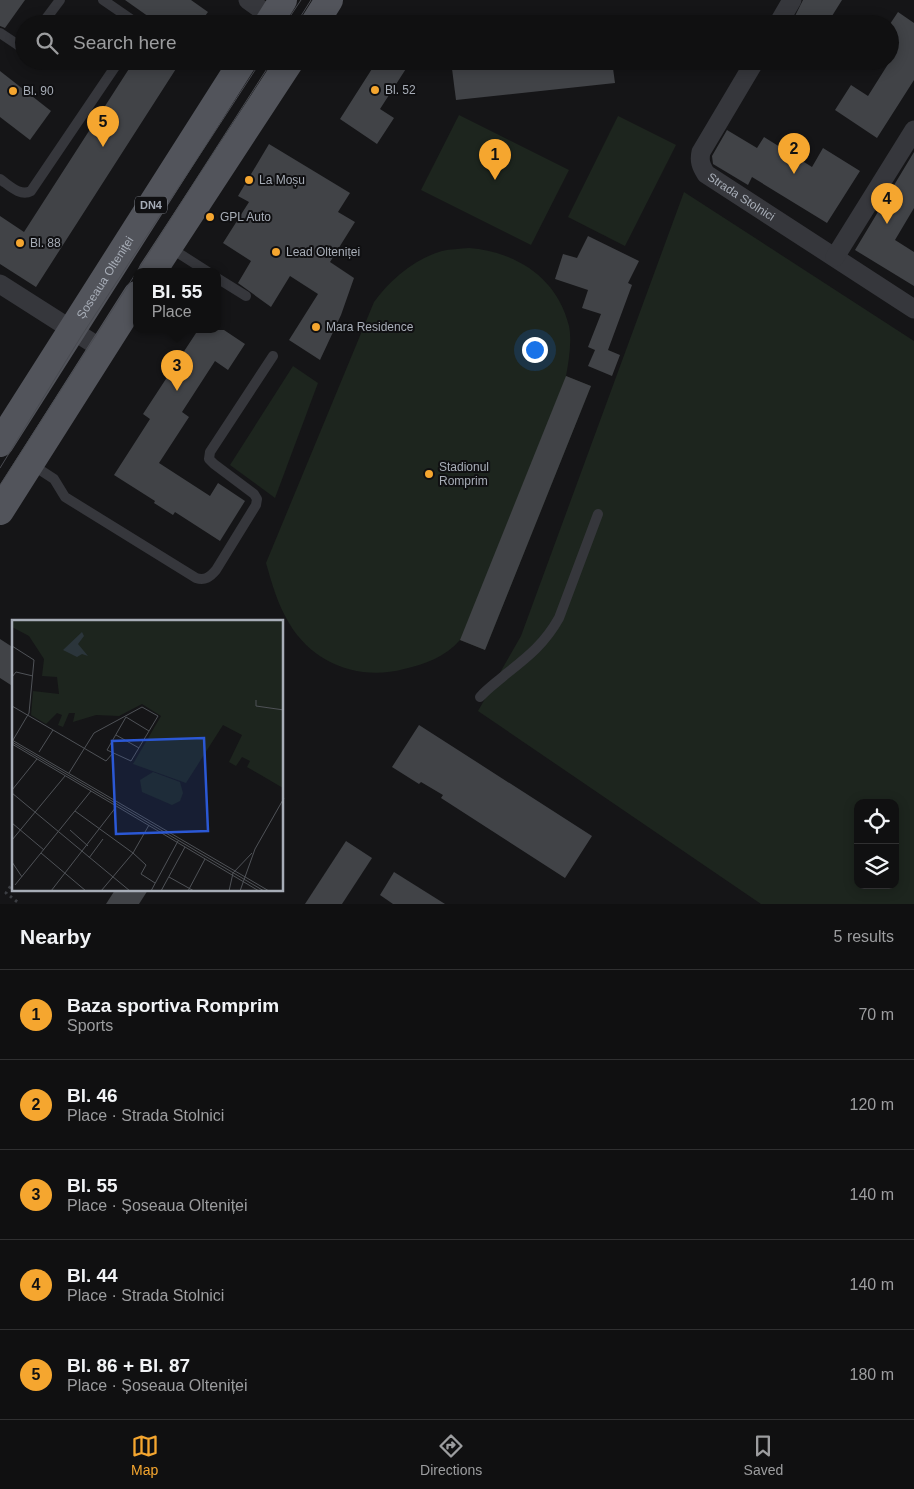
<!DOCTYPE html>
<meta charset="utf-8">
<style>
:root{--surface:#101011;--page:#1e1e1f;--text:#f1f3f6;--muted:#9c9d9f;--line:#303031;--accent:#f5a62f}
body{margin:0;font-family:Arial,sans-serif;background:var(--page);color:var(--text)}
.controls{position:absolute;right:15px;bottom:15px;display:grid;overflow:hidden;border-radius:10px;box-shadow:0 2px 12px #0003}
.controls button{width:45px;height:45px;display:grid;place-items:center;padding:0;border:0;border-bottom:1px solid var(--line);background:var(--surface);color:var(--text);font:25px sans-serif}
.you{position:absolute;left:534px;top:349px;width:18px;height:18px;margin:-12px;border:4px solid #fff;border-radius:50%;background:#1a73e8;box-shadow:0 0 0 8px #1a73e833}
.badge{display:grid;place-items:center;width:32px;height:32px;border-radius:50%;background:var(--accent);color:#111;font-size:16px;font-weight:700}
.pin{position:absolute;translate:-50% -41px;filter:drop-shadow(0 1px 2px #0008)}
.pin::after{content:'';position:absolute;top:26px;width:18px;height:15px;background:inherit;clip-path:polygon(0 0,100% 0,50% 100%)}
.popup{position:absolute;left:133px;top:268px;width:88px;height:65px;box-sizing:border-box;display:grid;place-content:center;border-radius:10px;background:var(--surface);filter:drop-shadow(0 1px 4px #0005);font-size:16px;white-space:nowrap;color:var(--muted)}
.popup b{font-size:19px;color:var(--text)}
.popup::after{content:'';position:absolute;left:50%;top:100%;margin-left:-10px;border:10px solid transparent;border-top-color:var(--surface)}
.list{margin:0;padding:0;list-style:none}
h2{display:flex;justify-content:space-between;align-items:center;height:65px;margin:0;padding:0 20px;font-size:21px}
h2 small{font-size:16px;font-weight:400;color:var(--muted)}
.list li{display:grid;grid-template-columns:32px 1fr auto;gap:15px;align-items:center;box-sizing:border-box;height:90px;padding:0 20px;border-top:1px solid var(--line)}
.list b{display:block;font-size:19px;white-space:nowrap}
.list p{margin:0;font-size:16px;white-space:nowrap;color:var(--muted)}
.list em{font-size:16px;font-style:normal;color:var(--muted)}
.icon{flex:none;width:28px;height:28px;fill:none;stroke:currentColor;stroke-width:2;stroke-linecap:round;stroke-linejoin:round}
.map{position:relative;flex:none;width:914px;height:904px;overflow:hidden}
.search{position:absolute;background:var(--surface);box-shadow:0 2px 12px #0003;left:15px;right:15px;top:15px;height:55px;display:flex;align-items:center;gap:12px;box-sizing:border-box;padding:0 18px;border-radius:28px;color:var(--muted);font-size:19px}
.sheet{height:515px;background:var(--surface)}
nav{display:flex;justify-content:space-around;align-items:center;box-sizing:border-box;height:70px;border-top:1px solid var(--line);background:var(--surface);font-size:14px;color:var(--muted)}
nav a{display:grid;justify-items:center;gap:2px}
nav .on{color:var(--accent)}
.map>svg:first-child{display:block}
.green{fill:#1d251e;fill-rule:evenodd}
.building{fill:#414347}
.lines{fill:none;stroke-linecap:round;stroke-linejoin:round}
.path{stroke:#3c3e43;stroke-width:3;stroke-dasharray:2.5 4;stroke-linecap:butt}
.lane{stroke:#36373c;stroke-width:10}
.street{stroke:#36373c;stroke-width:19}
.primary{stroke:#52545b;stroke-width:28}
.tram{stroke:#494b51;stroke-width:1}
.poi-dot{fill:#f5a62f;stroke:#101012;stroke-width:2}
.labels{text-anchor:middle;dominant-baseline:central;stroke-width:4;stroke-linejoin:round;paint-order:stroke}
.shield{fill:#101012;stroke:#7a7e86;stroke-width:1}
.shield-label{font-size:11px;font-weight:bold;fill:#a7adb7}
.poi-label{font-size:12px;fill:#a7adb7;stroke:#101012;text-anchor:start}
.street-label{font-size:12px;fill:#a7adb7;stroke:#101012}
.inset-road{fill:none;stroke:#4f5257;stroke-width:1}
.view{fill:#2b58d5;fill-opacity:0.15;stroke:#2b58d5;stroke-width:2.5}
.inset-edge{fill:none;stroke:#a7adb7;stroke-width:2.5}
</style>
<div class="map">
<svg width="914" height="904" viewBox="0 0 914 904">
<rect width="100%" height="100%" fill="#151517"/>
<g class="green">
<path d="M459,115L569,170L531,245L421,190Z"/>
<path d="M618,116L676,145L625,246L568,217Z"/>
<path d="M684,192L914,341V904H761L478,711L521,636ZM858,803H895V885H858Z"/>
<path d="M469,248C516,252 557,277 569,326C572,341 569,360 566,376L591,386L485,650L460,640C445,657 426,664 404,669C360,681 313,664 289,623C278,605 272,584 266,563L374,302C390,280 414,259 442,251C450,249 460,249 469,248Z"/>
<path d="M293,366L318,383L275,498L230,465Z"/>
</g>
<g class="building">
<path d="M0,0H25L5,28L0,26Z"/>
<path d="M125,0H191L208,12L199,24H159Z"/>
<path d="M803,0H842L827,24H791Z"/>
<path d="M898,12L914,23V80L877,138L835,110L851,85L868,96L890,61L897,50L890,46V24Z"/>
<path d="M134,61H181L36,287L0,264V216L24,232Z"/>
<path d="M377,61H411L380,109L394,118L377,144L340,119Z"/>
<path d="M451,61H612L615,83L456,100Z"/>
<path d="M0,71L51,111L30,140L0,117Z"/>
<path d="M727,130L757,148L764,137L812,167L823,148L860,171L827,223L752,177L748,185L713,164L712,156Z"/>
<path d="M269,144L350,193L338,212L355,222L330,262L354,278L341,315L320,360L289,340L318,294L290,276L271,307L238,283L251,261L223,243L249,202L238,196Z"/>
<path d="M914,152V208L895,240L914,252V286L855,250Z"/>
<path d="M588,236L639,261L628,283L632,285L608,350L620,355L612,376L588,366L595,350L588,347L601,314L582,308L588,290L555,279L563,254L577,258Z"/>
<path d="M198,330H224L245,344L228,370L215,361L182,412L189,417L159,463L210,496L218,483L245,501L220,541L175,512L173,515L154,503L155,501L114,475L150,419L143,414Z"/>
<path d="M566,376L591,386L485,650L460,640Z"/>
<path d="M0,639L14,648V687L0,678Z"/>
<path d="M419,725L592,836L565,878L441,798L443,795L421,782L419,784L392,767Z"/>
<path d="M346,841L372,858L342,904H305Z"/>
<path d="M394,872L445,904H393L380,895Z"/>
<path d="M115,890H148L139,904H106Z"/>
</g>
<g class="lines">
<path class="path" d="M14,881L6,893L20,904"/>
<g class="lane">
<path d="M103,0L138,24"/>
<path d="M42,24L60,0"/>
<path d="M0,33L24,49"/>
<path d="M0,179C9,185 20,197 31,191L119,61"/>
<path d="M169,247L208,272"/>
<path d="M217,278L246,296"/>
<path d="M31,464L54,479L65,497L196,578C205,581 210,577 216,570L256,505L257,499L254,494L214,464L209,459L210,452L273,356"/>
<path d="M480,697C488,688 497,682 506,674C529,656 545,643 559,618L598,514"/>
</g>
<g class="street">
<path d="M248,0L281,24"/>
<path d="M778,24L792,0"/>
<path id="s1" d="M755,61L701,152C699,161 701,166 706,174L914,309"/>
<path d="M835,257L914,130"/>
<path d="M0,284L102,349"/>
</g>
<g class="primary">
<path d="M268,24L283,0"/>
<path d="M314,24L329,0"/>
<path d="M152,272L290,61"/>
<path id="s2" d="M0,443L243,61"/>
<path d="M0,511L137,295"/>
</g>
<g class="tram">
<path d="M285,24L301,0"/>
<path d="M296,24L311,0"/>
<path d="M0,468L82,335L261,61"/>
<path d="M0,485L272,61"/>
</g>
</g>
<g class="poi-dot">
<circle cx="375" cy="90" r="5"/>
<circle cx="13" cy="91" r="5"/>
<circle cx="249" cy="180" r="5"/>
<circle cx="210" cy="217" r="5"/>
<circle cx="20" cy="243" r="5"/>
<circle cx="276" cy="252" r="5"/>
<circle cx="316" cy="327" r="5"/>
<circle cx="429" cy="474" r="5"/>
</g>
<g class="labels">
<rect class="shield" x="135" y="196.5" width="32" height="17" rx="4"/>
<g class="shield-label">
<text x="151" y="205">DN4</text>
</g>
<g class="poi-label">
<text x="385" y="90">Bl. 52</text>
<text x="23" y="91">Bl. 90</text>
<text x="259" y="180">La Moșu</text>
<text x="220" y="217">GPL Auto</text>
<text x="30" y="243">Bl. 88</text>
<text x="286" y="252">Lead Olteniței</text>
<text x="326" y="327">Mara Residence</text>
<text x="439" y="467">Stadionul<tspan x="439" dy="14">Romprim</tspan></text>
</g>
<g class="street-label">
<text stroke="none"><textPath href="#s1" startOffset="171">Strada Stolnici</textPath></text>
<text stroke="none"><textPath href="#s2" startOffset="196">Șoseaua Olteniței</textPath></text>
</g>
</g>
<g transform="translate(12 620)">
<rect width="271" height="271" fill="#151517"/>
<path d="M0,0H271V168L235,147L238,141L230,137L224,146L217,142L230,115L211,105L174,163L121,144L149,96L130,84L107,96L84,95L61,102L63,93H57L51,107L46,105L50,95L45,93L34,104L19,95L21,71L47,74L45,57L30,56L32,39L17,16L0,7ZM141,152L168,162L171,173L168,181L160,185L130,172L128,160Z" fill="#1d251e"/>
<path d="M70,12L72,16L66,24L76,36L70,34L65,37L51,30Z" fill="#2b353b"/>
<path class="inset-road" d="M0,26L22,40L17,93L1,120M0,57L4,52L21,56M244,80V86L272,90M0,86L94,141L101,133M114,97L137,111M104,115L127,128M0,120L257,271M0,122L252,271M0,124L247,271M27,132L41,110M57,153L82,113L130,87L146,96L119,141L95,130L114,97M0,170L25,139M0,173L118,271M63,191L121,233L134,245L129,254L143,263M0,203L32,230M58,210L76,226M0,220L53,156M29,233L74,271M77,238L91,219M0,242L10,257M157,257L182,271M3,265L79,171M39,271L104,187M89,271L121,233L137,205M139,271L166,221M149,271L173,227M176,271L193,239M217,271L221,253L240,233M228,271L243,229L272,178"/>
<path class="view" d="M192,118L196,211L104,214L100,121Z"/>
<rect width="271" height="271" class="inset-edge"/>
</g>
</svg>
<div class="controls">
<button><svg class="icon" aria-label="locate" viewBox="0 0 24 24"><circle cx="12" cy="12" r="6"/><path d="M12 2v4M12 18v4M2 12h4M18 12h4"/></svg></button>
<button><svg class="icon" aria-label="layers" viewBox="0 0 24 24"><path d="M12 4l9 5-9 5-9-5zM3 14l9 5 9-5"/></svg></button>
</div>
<div class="you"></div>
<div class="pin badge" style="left:495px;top:180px">1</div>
<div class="pin badge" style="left:794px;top:174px">2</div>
<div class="pin badge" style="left:177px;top:391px">3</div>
<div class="popup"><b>Bl. 55</b>Place</div>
<div class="pin badge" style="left:887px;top:224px">4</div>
<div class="pin badge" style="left:103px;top:147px">5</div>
<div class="search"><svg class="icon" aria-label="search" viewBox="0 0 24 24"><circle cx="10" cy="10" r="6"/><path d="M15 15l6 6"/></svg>Search here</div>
</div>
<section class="sheet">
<h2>Nearby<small>5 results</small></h2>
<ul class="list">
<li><span class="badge">1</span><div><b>Baza sportiva Romprim</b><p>Sports</p></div><em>70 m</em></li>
<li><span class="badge">2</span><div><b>Bl. 46</b><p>Place · Strada Stolnici</p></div><em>120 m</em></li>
<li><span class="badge">3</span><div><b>Bl. 55</b><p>Place · Șoseaua Olteniței</p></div><em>140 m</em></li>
<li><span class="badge">4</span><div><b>Bl. 44</b><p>Place · Strada Stolnici</p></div><em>140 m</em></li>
<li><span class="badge">5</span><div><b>Bl. 86 + Bl. 87</b><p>Place · Șoseaua Olteniței</p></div><em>180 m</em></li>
</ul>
</section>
<nav>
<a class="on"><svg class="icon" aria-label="map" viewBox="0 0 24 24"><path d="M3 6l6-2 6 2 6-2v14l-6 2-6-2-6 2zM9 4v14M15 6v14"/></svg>Map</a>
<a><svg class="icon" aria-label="directions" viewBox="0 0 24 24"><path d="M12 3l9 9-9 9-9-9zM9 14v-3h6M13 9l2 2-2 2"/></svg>Directions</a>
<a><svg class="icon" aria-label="saved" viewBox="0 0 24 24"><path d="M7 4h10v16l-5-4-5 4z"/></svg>Saved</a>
</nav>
